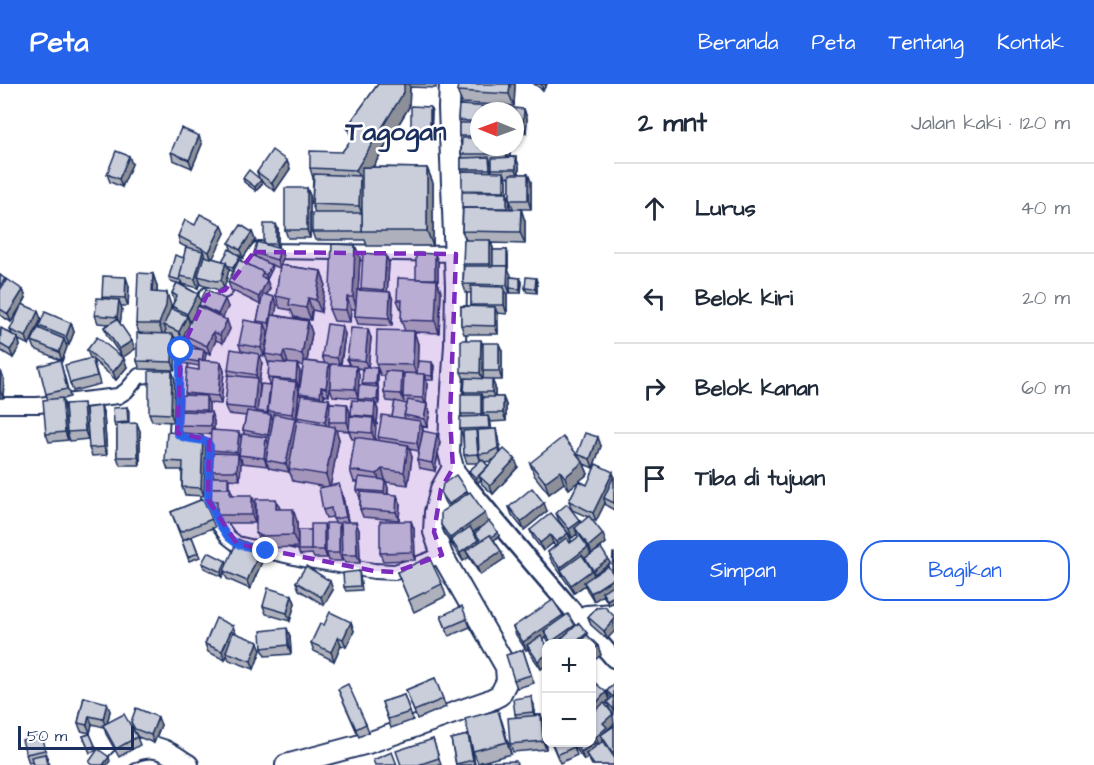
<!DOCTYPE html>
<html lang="id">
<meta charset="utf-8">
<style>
:root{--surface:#fff;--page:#f6f6f7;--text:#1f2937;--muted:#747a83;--line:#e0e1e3;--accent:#2563eb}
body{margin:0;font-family:"Architects Daughter",sans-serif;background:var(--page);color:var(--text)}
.controls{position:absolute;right:18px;bottom:18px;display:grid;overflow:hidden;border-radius:12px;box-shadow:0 2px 4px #0004}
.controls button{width:54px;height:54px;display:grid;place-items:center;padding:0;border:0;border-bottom:2px solid var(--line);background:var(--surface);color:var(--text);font:30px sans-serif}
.compass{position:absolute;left:470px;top:18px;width:54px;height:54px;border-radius:50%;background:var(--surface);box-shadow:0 2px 4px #0004;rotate:271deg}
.scale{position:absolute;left:18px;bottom:15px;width:116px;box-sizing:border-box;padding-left:6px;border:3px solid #1b2f5e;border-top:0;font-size:16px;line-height:21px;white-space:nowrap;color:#1b2f5e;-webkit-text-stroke:4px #fff;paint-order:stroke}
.stop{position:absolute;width:18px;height:18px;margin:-14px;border:4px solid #2563eb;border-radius:50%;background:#fff}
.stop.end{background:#2563eb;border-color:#fff;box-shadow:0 2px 6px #0008}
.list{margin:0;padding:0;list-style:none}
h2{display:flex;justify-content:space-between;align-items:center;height:78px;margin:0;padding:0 24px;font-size:26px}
h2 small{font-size:20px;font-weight:400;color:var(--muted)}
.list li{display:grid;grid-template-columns:39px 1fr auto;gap:18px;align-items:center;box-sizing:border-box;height:90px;padding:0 24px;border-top:2px solid var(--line)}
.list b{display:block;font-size:22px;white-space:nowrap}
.list em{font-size:20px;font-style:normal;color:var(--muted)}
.actions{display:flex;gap:12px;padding:18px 24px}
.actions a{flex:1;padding:14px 0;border:2px solid var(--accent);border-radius:24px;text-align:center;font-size:21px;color:var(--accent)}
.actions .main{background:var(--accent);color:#fff}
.icon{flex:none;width:33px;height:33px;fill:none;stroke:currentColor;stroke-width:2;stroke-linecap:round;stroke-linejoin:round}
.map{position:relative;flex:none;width:614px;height:681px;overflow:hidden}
header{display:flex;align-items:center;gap:36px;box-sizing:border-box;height:84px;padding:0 30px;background:var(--accent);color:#fff}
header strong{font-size:28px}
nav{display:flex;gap:33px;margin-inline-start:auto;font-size:21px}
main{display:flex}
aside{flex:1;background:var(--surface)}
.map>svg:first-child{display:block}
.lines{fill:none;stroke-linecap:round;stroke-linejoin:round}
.minor-casing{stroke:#1b2f5e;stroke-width:18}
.tertiary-casing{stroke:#1b2f5e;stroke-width:21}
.secondary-casing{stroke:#1b2f5e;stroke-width:24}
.minor{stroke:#fff;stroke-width:14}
.tertiary{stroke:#fff;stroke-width:16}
.secondary{stroke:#fff;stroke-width:20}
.wall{fill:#aeb1bb;stroke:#1b2f5e;stroke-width:1.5;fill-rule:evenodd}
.shaded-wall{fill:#8d9099;stroke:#1b2f5e;stroke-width:1.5}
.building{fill:#caceda;stroke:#1b2f5e;stroke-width:1.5}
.route{stroke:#2563eb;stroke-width:8}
.marked{fill:#7b2cbf;fill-opacity:0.2;stroke:#7b2cbf;stroke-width:4.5;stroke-dasharray:12 8;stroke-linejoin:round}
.labels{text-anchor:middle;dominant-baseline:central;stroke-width:5;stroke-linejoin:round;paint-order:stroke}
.district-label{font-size:27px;font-weight:bold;fill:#1b2f5e;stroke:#fff}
</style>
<header>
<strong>Peta</strong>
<nav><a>Beranda</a><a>Peta</a><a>Tentang</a><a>Kontak</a></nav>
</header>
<main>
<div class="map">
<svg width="614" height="681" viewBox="0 0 614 681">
<rect width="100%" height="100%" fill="#fff"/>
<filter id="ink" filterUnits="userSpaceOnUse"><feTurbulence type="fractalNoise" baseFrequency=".0167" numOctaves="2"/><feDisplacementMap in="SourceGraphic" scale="12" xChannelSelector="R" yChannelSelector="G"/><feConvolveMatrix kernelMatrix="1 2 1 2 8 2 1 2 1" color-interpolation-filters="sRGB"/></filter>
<g filter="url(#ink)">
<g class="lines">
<defs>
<g id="minor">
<path d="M203,219L207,211L217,210L225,206L246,176L259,165L273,167L456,170"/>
<path d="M193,239L181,266L177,349C183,357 198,354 207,358L210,362L208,416L219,440L228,453L237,460L303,475L374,487L395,488L416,481L442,471"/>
<path d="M0,321H38L118,312L126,307L139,292L166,289"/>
<path d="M578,534L586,529L614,527"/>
</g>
<path id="tertiary" d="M453,384L498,439L614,575"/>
<g id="secondary">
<path d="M116,681C127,667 146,659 163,666C172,670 180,676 188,681"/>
<path d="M286,681L368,659L488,617L500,611L507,597L506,583L442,471L434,448L435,428L441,405L453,384L449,369L450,334L455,261L456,202L449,24L450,0"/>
</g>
</defs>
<use href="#minor" class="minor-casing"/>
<use href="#tertiary" class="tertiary-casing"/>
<use href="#secondary" class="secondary-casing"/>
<use href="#minor" class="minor"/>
<use href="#tertiary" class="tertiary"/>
<use href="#secondary" class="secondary"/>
</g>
<g class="wall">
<path d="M378,0H436V4L410,3L409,23L373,83L427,84L433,99V162H367L365,156H315L312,148L315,129L312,120L313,94L310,84L342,68L352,55L347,43Z"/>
<path d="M515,0L514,22L462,19L457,7Z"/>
<path d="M534,0H547L543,6Z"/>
<path d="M459,21L524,25L527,34L526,49L515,48V27H479V63H508L510,66V73H516L519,82V90H528L531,98V125H521L525,137V160L491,159L493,164V182V166H507L508,171V185L510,193L520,194L522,198L521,209H511L510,206V209H507V230L497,229L498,250H464L461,241V222H471V209H466L463,200L464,156H466L462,147L463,108L462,88L461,85V74H463L461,70V60L459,52V39L458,36ZM506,93H510V116L513,124H510V117L507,109V96Z"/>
<path d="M430,23L432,27L431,51H412L411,46Z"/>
<path d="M202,60L192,84L173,76L171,68Z"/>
<path d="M287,77L290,85L275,107L261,97L262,100L256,107L244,98L243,94H259L257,88Z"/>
<path d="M132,80L122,103L110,98L107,90Z"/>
<path d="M307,104L310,112V154H288L285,146Z"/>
<path d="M195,141L225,149L212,174L222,177L232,167L229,159L252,148L255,156L243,174L240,173L241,177L247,180L256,174L254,169L278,145V164L280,165L283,173L280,181L321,187L325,199L321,228L312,226L311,236L294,233L291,226L280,224L276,212L280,184L269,180L271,181L272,185L267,195L265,194L270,204L267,211L277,221L275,231L308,237L312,249L307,277L325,280L322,272L342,242L345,250L341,281H350L347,275L371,254L368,283L377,284L378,288V303L379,307V320H376L378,326L377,341H375V356L380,357L378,353L392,333L395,318L387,317L384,309L385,292H381L376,280L405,247L401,236L402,228L397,216L416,195L435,170L438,178V199L441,208L439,249L414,248L418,260L417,290L434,282L433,296H426L427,299L426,320L430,328L427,343L422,342L423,346L422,352L440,358L435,387L420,384L417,376L419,367L409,365L412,373L408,401L386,398L388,404V410L400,419L399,436L363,433L360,425V414L357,406L358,398H354L350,386L355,355H352L349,347L336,346L339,355L330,402L342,409L348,438L359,446L360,479H345L342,473V477H329L327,470V474H314L312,470L300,471L298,466L335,439L333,433L326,434L323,426L326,403L293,397L289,386V388L269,384L267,379V382L242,379L241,374L240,396L229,395V404H230L233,411L255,419V439H220L217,431V425L214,426L211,417L214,393L212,387L213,374L210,366L211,350H198L206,360L204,412L185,411L182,403V386H168L165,377L181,349L178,341L182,327L181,325L186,311L185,309L199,286V282L183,279L181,275L200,265L187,259L184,251L182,256L174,253L176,258L175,286L140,285L137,277L139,249L136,240L153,190L157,202V209L171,221V226L173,225L172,222L174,217L172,209L177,199L170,197L169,193L184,174L186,163L180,160L178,152ZM229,185L233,188L228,198L231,206L261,221L257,237L258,239L239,260L241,266L228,286L229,291L225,322L228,330L246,332L243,346L245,351L241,355L214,346V337L209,328V319L221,320L224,287L221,278L204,277L206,270L205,267L210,270L216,256L223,259L230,245L222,234L228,223L201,217L198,210L180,200L181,197L182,200L198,204L200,198L201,201L219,206L224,204L229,186ZM268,252L265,270L269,282L268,294L271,304L260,302L259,299L262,278L260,272H264ZM297,280L303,282L299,309L301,313L297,333L299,336L297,340L296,337L299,307L298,304L300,288ZM357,284L363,285V302L358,315L359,317L351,331L352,333L350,332V329L347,320L330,319L329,315H324V311L329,312L330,304L333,312L358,314L359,290Z"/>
<path d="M360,173L358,206H361V204L389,179L387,208H390L393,216L392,242L358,240L355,232V225H351L350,238L334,237L329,225Z"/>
<path d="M0,191L5,195L6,197L23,206L26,214L23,220L41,235L29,261L19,256L20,262L13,274L0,266V245L12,250L10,246L22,222L11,238L0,231Z"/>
<path d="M537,198V209L527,208L525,204Z"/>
<path d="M129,202L128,222H121L122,225L120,240L135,265L122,273L124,275L127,283L116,296L93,276L100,300L73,307L70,299L90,274L87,266L122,273L107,252L104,243L109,240L98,239L95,231L103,215L102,213Z"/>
<path d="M71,239L74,248L69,261L66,260L67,263L62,277L35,265L32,257L40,245L39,242Z"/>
<path d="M483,263L502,267V296H492L495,303V313H503L506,321V337L490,338L492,346L496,345L499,354L501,369L518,383L493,410L482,400L481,396L477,399L471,392L469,387L478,379H467L464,371L463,353L460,345L462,333L461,330L465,310L464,308L465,297L461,288ZM495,375L488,382L484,378L491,377Z"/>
<path d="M60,276L70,313L62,315L65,323L68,356L49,358L46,350L48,316L46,310Z"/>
<path d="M0,287L4,295L3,314H0Z"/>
<path d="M172,287L175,295L174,338L152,337L149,329Z"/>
<path d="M101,322L104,331L107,371L92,372L89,364Z"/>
<path d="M127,323L129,327V339L140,347V381H120L117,373V343H115L114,339Z"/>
<path d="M86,327L88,355L70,357L67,348Z"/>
<path d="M601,362L593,384L584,380L588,390L579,397L587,401L614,391V426L607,422L605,419L596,437L591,435L606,459L598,466L610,479L594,490L592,487L594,491L614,490L612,485L614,469V517L609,521L603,511L594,517L587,506L585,501L574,509L551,476L548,468L555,462L553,459L543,467L533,454L530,446L568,449L571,457L569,458L570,459L578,453L577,450L572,454L559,437L556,429L580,437L581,439L588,433L572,426L569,417L579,397L569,405L564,399L549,410L534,391L530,379L577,370Z"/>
<path d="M467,407L488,438L473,448L476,453L475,449L498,448L499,452L494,456L501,467L504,475L480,491L469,473L463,477L444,449L441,441L448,424L444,417L441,409Z"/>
<path d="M203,415L215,443L185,455L192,453L200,473L189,477L182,457V456L171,428Z"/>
<path d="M509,423L547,427L524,446L512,431Z"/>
<path d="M280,425L297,437L298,463L266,464L261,461L256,449Z"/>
<path d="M411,437L414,445L415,476L383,477L380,469Z"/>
<path d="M264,473L250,505L227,495L224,488L222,493L204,484L202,479L226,477L227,480Z"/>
<path d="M359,487L360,492L362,506L346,507L344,503Z"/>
<path d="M397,488L442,500L446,512L414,528Z"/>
<path d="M296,498L333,506L324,521L299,506Z"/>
<path d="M292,511L295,519L290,537L266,530L263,522Z"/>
<path d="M596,524L607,555L591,541L588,533Z"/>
<path d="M441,532L467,535L470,543L449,552Z"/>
<path d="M564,533L575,541L576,542L587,551L598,562L601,571L591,560H550L546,553L543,555L546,560V581L541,585L530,569L528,565L526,566L516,551L513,543Z"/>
<path d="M351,538L354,547L346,563L341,561L334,577L314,567L311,559L324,541Z"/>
<path d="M236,550L261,566L254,585L229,576L227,571L225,576L208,568L205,560Z"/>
<path d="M290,552L291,570L265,572L262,564Z"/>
<path d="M523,566L534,599L517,604L514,596Z"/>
<path d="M435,594L446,623L417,635L406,606Z"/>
<path d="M614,600V630L610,626L607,618L605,621L614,640L608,646L614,642V681H592L588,674L584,676L574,662L573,658H591L596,662L598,661L591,653V601L606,608L609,616L611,614L609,612L607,607Z"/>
<path d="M338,605L366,640L369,648L359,653Z"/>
<path d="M404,611L413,636L391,644L382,618Z"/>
<path d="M84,613L110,627L107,640L137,653L140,661L119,673L106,650L104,643L92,640L90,649L81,647L78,639Z"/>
<path d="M534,621L535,631H541L544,639L546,665L513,668L510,660L516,633L515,630Z"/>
<path d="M131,638L161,641L154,659L138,653L134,647Z"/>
<path d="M502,638L511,670L478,679L473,667Z"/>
<path d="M90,650L97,666L90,669L83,652Z"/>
<path d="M468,651L471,659L475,681H456L451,655Z"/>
<path d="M433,655L441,681H401Z"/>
<path d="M551,658H572L577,671L560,679Z"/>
<path d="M44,659L49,681H33L32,678L29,679L26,670Z"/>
</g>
<g class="shaded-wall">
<path d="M404,0H409L410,3L409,23L363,99L362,130L359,122L360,96L356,86Z"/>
<path d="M510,0H515L514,22L509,10Z"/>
<path d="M541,0H547L543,6Z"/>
<path d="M430,23L432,27L431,51L430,46Z"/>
<path d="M524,25L527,34L526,49L523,40Z"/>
<path d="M199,52L202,60L192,84L189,76Z"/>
<path d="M507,63H508L510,66L509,79L506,70Z"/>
<path d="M129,72L132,80L122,103L119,95Z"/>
<path d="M489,73L492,82V93L490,85Z"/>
<path d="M516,73L519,82V93L516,85Z"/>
<path d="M287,77L290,85L275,107L272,99Z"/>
<path d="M427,84L433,99V162L427,147Z"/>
<path d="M504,88L507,96V109L510,117L509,135L506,126L507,115L504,107Z"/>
<path d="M528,90L531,98V125L528,116Z"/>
<path d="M261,96L262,100L256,107L255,103Z"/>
<path d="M307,104L310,112V154L307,146Z"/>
<path d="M521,125L525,137V160L520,148Z"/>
<path d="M276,140L278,145V165L276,160Z"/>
<path d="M222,141L225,149L212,176L209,168Z"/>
<path d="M252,148L255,156L243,174L240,166Z"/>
<path d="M490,156L493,164V189L490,180Z"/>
<path d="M355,161L360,173L357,225L353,213Z"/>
<path d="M280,165L283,173L280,184L277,176Z"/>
<path d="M507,166L508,171V185L511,191L510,209L507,201Z"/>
<path d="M203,167L206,175L198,192L200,198L198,204L195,195Z"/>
<path d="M435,170L438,178V199L441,208L439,249L435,237L436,200L435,195Z"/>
<path d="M386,171L389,179L387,214L384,206Z"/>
<path d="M240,172L241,176L234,188L233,184Z"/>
<path d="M226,178L229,186L224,204L221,196Z"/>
<path d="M271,181L272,185L267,195L266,191Z"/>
<path d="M321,187L325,199L321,228L316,216Z"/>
<path d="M153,190L157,202V220L152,208Z"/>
<path d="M126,193L129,202L128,222L125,214Z"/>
<path d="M520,194L522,198L521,209L520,205Z"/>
<path d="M536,194L537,198V209L535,205Z"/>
<path d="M5,195L8,203L0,215V202Z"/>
<path d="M267,196L270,204L261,222L259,213Z"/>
<path d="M504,203L507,211V230L504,221Z"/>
<path d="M23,206L26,214L11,238L8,230Z"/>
<path d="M390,208L393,216L392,242L389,234Z"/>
<path d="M167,209L171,221L170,234L164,241L166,246L163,252L159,240Z"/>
<path d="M198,210L201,218L190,239L187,230Z"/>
<path d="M274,213L277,221L272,247L269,239Z"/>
<path d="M347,213L351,225L350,238L346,226Z"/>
<path d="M308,214L312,226L311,236L306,224Z"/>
<path d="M225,215L228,223L221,238L218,230Z"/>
<path d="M119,216L122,225L120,241L117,233Z"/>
<path d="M495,223L498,231V250L495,242Z"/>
<path d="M38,227L41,235L29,261L26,253Z"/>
<path d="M187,232L190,240L182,256L179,248Z"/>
<path d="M227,236L230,245L223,259L220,251Z"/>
<path d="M308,237L312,249L306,282L302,270Z"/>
<path d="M71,239L74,248L69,261L66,253Z"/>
<path d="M265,240L268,248L264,272L261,264Z"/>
<path d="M342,242L345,250L340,282L337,274Z"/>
<path d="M368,245L371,254L368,285L365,277Z"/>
<path d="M414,247L418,260L417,293L413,281Z"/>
<path d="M213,248L216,256L210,270L207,262Z"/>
<path d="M173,250L176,258L175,286L172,278Z"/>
<path d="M18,254L20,262L13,274L10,266Z"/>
<path d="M64,255L67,263L62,277L59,268Z"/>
<path d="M481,256L484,264L483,297L480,289Z"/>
<path d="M132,257L135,265L122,274L119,265Z"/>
<path d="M499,259L502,267V296L499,287Z"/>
<path d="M204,266L206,270L204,282L202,278Z"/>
<path d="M284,267L288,279L287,285L282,273Z"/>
<path d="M259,270L262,278L259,299L260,302L257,333L254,325L257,295L256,291Z"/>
<path d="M124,275L127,283L116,296L113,288Z"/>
<path d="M221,278L224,287L221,320L218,312Z"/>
<path d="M432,278L434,282L433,296L432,292Z"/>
<path d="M297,280L300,288L299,304L296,296Z"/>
<path d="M329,280L332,288L329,312L326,304Z"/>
<path d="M356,282L359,290L358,314L355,305Z"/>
<path d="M377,284L378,288L377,304L376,300Z"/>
<path d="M1,287L4,295L3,314L0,306Z"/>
<path d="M172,287L175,295L174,338L171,330Z"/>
<path d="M402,288L405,296L403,313L404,318L401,310Z"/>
<path d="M424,290L427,299L426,322L423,314Z"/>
<path d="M492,295L495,303V316L492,308Z"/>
<path d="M296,298L299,307L296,337L298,342L289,388L286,380L294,335L292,330Z"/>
<path d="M270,301L272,306L268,333L267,329Z"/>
<path d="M321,303L324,311L323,320L320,312Z"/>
<path d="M378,303L379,307V320L377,316Z"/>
<path d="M481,310L484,318L483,329L484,339L481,330Z"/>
<path d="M206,312L209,320V334L206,326Z"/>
<path d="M503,313L506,321V337L503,329Z"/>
<path d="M62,314L65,323L68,356L65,348Z"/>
<path d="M329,315L332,324L328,346L325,338Z"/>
<path d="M375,318L378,326L377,341L374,333Z"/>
<path d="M83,319L86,327L88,355L85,347Z"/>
<path d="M347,320L350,329V347L347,338Z"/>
<path d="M427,320L430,328L427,343L424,335Z"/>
<path d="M101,322L104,331L107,371L104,363Z"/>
<path d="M211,328L214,337V350L211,342Z"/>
<path d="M271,331L274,339L271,359L268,351Z"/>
<path d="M488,332L491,340L492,352L489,344Z"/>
<path d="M373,334L376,343L375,357L372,349Z"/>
<path d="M420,337L423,346L419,367L417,359Z"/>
<path d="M137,339L140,347V381L138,373Z"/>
<path d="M335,343L339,355L330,404L326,391Z"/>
<path d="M496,345L499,354L501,372L498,364Z"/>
<path d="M476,346L479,355V370L481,378L478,370Z"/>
<path d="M239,348L242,356L239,371L240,377L237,368Z"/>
<path d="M437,350L440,358L435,387L432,379Z"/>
<path d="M203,352L206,360L204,412L201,404Z"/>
<path d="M266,353L269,361L266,376L267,382L264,374Z"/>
<path d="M598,353L601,362L593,384L590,375Z"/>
<path d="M408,361L412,373L408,401L404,388Z"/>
<path d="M238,370L241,378L240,396L237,387Z"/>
<path d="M515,375L518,383L493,410L490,402Z"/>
<path d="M583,378L588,390L569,405L565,393Z"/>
<path d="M382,385L388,404L387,417L377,390Z"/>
<path d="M560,387L564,399L549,410L545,398Z"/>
<path d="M613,388L614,401L604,414L605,419L596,437L593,429Z"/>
<path d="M479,392L481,396L477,399L476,394Z"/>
<path d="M339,400L342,409L349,441L346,433Z"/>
<path d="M467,407L470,415L452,428L449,420Z"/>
<path d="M252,411L255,419V439L252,431Z"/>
<path d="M397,411L400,419L399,436L396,428Z"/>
<path d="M276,415L281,427L276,425Z"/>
<path d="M544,419L547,427L524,446L521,438Z"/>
<path d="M293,425L297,437L298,463L293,451Z"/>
<path d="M485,429L488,438L454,461L451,456L453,462L450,454Z"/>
<path d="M411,437L414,445L415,476L412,468Z"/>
<path d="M580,437L583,445L575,444L577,450L572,454L569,445Z"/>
<path d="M356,438L359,446L360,479L357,471Z"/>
<path d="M339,439L342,448V477L339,469Z"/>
<path d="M324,440L327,448V474L324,466Z"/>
<path d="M498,448L499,452L485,464L483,459Z"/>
<path d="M568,449L571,457L559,466L556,458Z"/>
<path d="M603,450L606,459L592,470L589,462Z"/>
<path d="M550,451L553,459L543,467L540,459Z"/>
<path d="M478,456L481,464L466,467L469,473L463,477L460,469Z"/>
<path d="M588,463L591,472L565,491L561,486L563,492L560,484Z"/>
<path d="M261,465L264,473L250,505L247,497Z"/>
<path d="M501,467L504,475L480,491L477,483Z"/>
<path d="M608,475L610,479L594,490L593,486Z"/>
<path d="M226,477L227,481L222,493L221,488Z"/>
<path d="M592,486L595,494L584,498L585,501L574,509L571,501Z"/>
<path d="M614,494V504L602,508L603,511L594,517L591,509Z"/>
<path d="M330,497L333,506L324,521L321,513Z"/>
<path d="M292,511L295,519L290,537L287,529Z"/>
<path d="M614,512V517L609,521L607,516Z"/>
<path d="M563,531L566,539L544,547L546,553L529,564L527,561L528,565L526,566L523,558Z"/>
<path d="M614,536V548L607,555L604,547Z"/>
<path d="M351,538L354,547L346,563L343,555Z"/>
<path d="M575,541L578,549L563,560H552L551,558Z"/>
<path d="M233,542L236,550L226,568L227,571L225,576L222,567Z"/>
<path d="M287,544L290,552L291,570L288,561Z"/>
<path d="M587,549L590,557L586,560H573Z"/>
<path d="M338,553L341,561L334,577L331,568Z"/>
<path d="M258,558L261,566L254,585L251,577Z"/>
<path d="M598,562L601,571L591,579V568Z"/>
<path d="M546,571V581L541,585L538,577Z"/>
<path d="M606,608L609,616L591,637V625Z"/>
<path d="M531,612L534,621L536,636L533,628Z"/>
<path d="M107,619L110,627L106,644L103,635Z"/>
<path d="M498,626L502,638L511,670L507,658Z"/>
<path d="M613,630L614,640L601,651L603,657L599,661L596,653L603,639Z"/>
<path d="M541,631L544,639L546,665L543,657Z"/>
<path d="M89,632L92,640L90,649L87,641Z"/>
<path d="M158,633L161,641L154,659L151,651Z"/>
<path d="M468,651L471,659L475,681L473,676Z"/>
<path d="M595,659L598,667L586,670L588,674L584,676L581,668Z"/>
<path d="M109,673L110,677L107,681H103Z"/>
</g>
<g class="building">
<path d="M378,0H404V8L356,86L310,84V67L342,68L356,49L347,43Z"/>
<path d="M458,0H510L509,10L457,7Z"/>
<path d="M459,21L524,25L523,40H515V27H479V38L458,36Z"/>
<path d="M411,22L430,23V46H411Z"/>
<rect x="459" y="39" width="20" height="13"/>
<path d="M181,44L199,52L189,76L171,68Z"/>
<path d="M462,54H479V63H507L506,70H461Z"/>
<path d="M272,66L287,77L272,99L257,88Z"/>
<path d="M116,67L129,72L119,95L107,90Z"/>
<path d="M489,73L490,85H461V74Z"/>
<path d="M516,73V85H492V74Z"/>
<path d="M362,83L427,84V147H362Z"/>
<path d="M249,86L261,96L255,103L243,94Z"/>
<path d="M462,87L504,88V107L462,106Z"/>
<path d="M314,90L360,92L359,122L312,120Z"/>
<rect x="510" y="90" width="18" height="26"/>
<rect x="285" y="104" width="22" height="42"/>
<path d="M462,108H507V124H463V125H462Z"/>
<path d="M463,124L521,125L520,148L462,147Z"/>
<rect x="312" y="129" width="50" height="19"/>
<path d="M200,130L222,141L209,168L178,152L185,136L195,141Z"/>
<rect x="264" y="140" width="12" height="20"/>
<path d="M241,141L252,148L240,166L229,159Z"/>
<path d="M464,156H490V180H463Z"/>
<path d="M257,158L280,165L277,176L254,169Z"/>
<path d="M332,160L355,161L353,213H347L346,226L329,225Z"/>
<path d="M186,163L203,167L195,195L179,192Z"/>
<path d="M229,165L240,172L233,184L227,181L226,178L222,177Z"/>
<rect x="493" y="166" width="14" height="16"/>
<path d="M363,169L386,171L384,206L361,204Z"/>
<path d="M416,169L435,170V195H416Z"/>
<path d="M175,171L184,174L179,196L169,193Z"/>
<path d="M252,171L271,181L266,191L262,189L263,188L247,180Z"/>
<path d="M204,172L226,178L221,196L216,197L198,192Z"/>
<path d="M239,176L263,188L261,192L267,196L259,213L228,198Z"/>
<path d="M280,181L321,187L316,216L308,214L306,224L289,221L290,215L276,212Z"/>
<path d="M464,182H508L507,201L463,200Z"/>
<path d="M138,189L153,190L152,208L167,209L166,222L159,240H136Z"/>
<path d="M0,191L5,195L0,202Z"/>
<path d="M103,192L126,193L125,214L102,213Z"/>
<path d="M510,193L520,194V205L510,204Z"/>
<path d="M526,193L536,194L535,205L525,204Z"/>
<path d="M398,194L437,196L435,237L401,236L402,216H397Z"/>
<path d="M7,195L23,206L8,230L0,225V206Z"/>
<path d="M177,199L198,210L187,230L172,222L177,212L172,209Z"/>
<path d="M471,202L504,203V221H471Z"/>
<path d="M206,205L225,215L218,230L199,221Z"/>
<path d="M357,206L390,208L389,234L355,232Z"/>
<path d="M263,210L274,213L269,239L257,237Z"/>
<path d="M97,214L119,216L117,233L95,231Z"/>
<path d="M22,220L38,227L26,253L10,246Z"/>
<path d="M198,222L227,236L220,251L213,248L207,262L184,251Z"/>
<path d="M461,222L495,223V242L461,241Z"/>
<path d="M171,224L187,232L179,248L164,241Z"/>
<path d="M45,228L71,239L66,253L39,242Z"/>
<path d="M272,231L308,237L302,270L284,267L282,273L265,270Z"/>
<path d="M117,235L132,257L119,265L104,243Z"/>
<path d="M244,236L265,240L261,264L239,260Z"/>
<path d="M327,240L342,242L337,274L322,272Z"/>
<path d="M1,244L18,254L10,266L0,260Z"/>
<path d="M38,244L64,255L59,268L32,257Z"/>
<path d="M351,244L368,245L365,277L347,275Z"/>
<path d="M377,246L414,247L413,281L376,280Z"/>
<path d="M137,249L173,250L172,278L137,277Z"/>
<path d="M97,253L124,275L113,288L87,266Z"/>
<path d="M461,256H481L480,289L461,288Z"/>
<rect x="483" y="259" width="16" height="28"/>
<path d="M183,263L204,266L202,277L199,276V278L181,275Z"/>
<path d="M231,265L259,270L256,291L228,286Z"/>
<path d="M92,274L97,292L70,299L65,281Z"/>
<path d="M60,276L67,305L46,310L39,282Z"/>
<path d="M199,276L221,278L218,312L185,309L187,284L199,286Z"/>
<path d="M304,277L329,280L326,304L321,303L320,312L299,309Z"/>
<path d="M418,277L432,278V292L417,290Z"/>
<path d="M269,278L297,280L296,296L268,294Z"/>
<path d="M331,280L356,282L355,305L330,304Z"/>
<path d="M363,283L377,284L376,300H362Z"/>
<path d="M149,287H172L171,330L149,329Z"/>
<path d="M385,287L402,288L401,310L384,309Z"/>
<path d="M404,289L424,290L423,314L403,313Z"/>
<path d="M228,291L257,294L254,325L225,322Z"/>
<path d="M465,294L492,295V308H464Z"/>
<path d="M272,295L296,298L292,330L268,327Z"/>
<path d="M261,300L270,301L267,329L257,327Z"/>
<path d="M359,301L378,303L377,316L358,315Z"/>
<rect x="461" y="310" width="20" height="20"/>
<path d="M181,311L206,312V326L181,325Z"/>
<path d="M301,311L329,315L325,338L297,333Z"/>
<rect x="483" y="313" width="20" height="16"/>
<path d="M62,314L65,348L46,350L43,316Z"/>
<path d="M352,316L375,318L374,333L351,331Z"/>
<path d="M408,316L427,320L424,335L404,331Z"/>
<path d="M395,317L407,320L404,331L405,335L392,333Z"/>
<path d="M83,319L85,347L67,348L65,320Z"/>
<path d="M330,319L347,320V338H329Z"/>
<path d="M101,322L104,363L89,364L86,324Z"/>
<path d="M127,323L128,338L114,339L113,324Z"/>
<path d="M179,327L211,328V342L178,341Z"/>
<path d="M247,327L271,331L268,351L243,346Z"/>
<path d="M274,330L295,334L286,380L266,376Z"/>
<path d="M382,331L420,337L417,359L378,353Z"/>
<path d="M350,332L373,334L372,349L349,347Z"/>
<path d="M488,332L489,344L460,345V333Z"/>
<path d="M297,336L335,343L326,391L289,385Z"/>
<path d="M137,339L138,373H117V340Z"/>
<path d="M496,345L498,364L488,369L479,370L478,346Z"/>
<path d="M211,346L239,348L237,368L210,366Z"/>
<path d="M476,346L478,370L464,371L463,347Z"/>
<path d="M423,347L437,350L432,379L417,376Z"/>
<path d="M167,348L197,350L203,352L201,404L182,403L183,378L165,377Z"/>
<path d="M585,349L598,353L590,375L577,370Z"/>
<path d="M242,350L266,353L264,374L239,371Z"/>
<path d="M355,353L408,361L404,388L382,385L377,390L350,386Z"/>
<path d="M563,353L583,378L565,393L560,387L545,398L530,379Z"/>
<path d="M504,365L515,375L490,402L479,392Z"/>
<path d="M213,369L238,370L237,387H212Z"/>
<path d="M482,375L488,382L476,394L469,387Z"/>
<path d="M596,380L613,388L593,429L569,417L579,397L587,401Z"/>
<path d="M456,391L467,407L449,420L441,409L443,400Z"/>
<rect x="211" y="393" width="17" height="11"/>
<path d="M359,393L385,396L384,408L357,406Z"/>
<path d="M613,394L614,395V419L604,414Z"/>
<path d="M339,400L346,433L333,435L331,424L323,426L319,404Z"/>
<path d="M211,404H230V411H252V431H217V417H211Z"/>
<path d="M532,404L544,419L521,438L509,423Z"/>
<path d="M361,408L397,411L396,428L360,425Z"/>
<path d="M470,408L485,429L450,454L441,441V428Z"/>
<path d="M203,415L212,435L180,448L171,428Z"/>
<path d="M256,415H276V425H293V451L261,452L256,449Z"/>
<path d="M567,420L580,437L569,445L556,429Z"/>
<path d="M551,429L568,449L556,458L550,451L540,459L530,446Z"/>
<path d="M589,432L603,450L589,462L575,444Z"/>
<path d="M380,437H411L412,468L380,469Z"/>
<path d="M489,437L498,448L491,453L490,451L481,457L475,449Z"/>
<path d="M341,438H356L357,471H342Z"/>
<rect x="326" y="439" width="13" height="30"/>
<rect x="311" y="440" width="13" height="26"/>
<path d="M470,443L478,456L460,469L451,456Z"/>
<rect x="298" y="446" width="13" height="20"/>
<path d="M490,451L501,467L477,483L466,467Z"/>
<path d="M580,452L588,463L560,484L548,468L566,454L570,459Z"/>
<path d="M192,453L198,469L188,473L182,457Z"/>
<path d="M238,455L261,465L247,497L224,487Z"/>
<path d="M601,464L608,475L593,486L585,474Z"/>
<path d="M208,468L226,477L221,488L202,479Z"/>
<path d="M613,469H614V485H612Z"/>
<path d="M582,471L592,486L571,501L561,486Z"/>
<path d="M429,473L442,500L409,516L397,488Z"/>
<path d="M306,482L330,497L321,513L296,498Z"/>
<path d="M608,482L614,491V494L591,509L584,498Z"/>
<path d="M359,487L360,502L344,503L343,489Z"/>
<path d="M614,500V512L607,516L602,508Z"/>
<path d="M268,504L292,511L287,529L263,522Z"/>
<path d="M553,516L563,531L523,558L513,543Z"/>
<path d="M462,522L467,535L446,544L441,532Z"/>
<path d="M605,523L614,532V536L604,547L588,533L596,524Z"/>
<path d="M330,528L351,538L343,555L338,553L331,568L311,559L320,540L324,541Z"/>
<path d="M568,530L575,541L551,558L544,547Z"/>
<path d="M216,534L233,542L222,567L205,560Z"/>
<path d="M579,539L587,549L573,560H555Z"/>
<path d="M287,544L288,561L262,564L261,547Z"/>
<path d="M233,548L258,558L251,577L226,568Z"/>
<path d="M587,551L598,562L591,568V560H577Z"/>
<path d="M541,552L546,560V571L538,577L527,561Z"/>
<path d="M523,566L531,591L514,596L506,571Z"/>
<path d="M435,594L443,615L414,627L406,606Z"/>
<path d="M594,598L606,608L591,625V601Z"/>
<path d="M348,600L366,640L356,645L338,605Z"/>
<path d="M614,600V612L613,613L607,607Z"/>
<path d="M404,611L410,628L388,635L382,618Z"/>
<path d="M531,612L533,628L515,630L513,615Z"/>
<path d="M614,612V626L607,618Z"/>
<path d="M84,613L107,619L103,635L89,632L87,641L78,639Z"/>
<path d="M604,619L613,630L603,639L607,643L596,653L591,648V630Z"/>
<path d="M136,624L158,633L151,651L135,645L131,638Z"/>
<path d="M498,626L507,658L473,667L465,635Z"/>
<path d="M124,630L137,653L116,665L103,641Z"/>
<path d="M541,631L543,657L510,660L508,634Z"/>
<path d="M614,642V668L613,669L601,651Z"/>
<path d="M90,650L95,662L88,664L83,652Z"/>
<path d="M41,651L45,666L26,670L22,656Z"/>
<path d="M468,651L473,676L456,680L451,655Z"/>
<path d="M591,653L595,659L581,668L574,658H591Z"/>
<path d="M433,655L439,674L418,681H401L396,667Z"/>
<path d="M603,657L614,673V681H594L586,670Z"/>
<path d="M552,658H572L574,663L557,671Z"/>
<path d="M98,665L109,673L103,681H93L89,678Z"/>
<path d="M392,668L397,681H375L373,676Z"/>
<path d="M45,670L47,681H33L31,673Z"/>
<path d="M516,677L517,681H482L481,678Z"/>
</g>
</g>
<g class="lines" filter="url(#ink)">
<path class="route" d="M181,266L177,349C183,357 198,354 207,358L210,362L208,416L219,440L228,453L237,460L266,467"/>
</g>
<path class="marked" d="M254,168L456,170L450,334L453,384L441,405L434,448L442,471L395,488L374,487L237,460L208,416L209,356L177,349L181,266L207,211L225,206Z"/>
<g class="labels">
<g class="district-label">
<text x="396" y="48">Tagogan</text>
</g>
</g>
</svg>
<div class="controls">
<button>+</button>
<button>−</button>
</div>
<svg class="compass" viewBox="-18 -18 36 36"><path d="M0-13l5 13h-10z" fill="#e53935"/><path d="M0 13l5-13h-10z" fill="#747a83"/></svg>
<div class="scale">50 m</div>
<div class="stop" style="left:181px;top:266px"></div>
<div class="stop end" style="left:266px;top:467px"></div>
</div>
<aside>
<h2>2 mnt<small>Jalan kaki · 120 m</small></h2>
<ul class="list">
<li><svg class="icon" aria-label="ahead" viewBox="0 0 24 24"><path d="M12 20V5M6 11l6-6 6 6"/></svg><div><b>Lurus</b></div><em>40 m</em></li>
<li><svg class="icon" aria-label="left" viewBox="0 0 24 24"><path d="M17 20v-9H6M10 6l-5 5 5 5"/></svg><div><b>Belok kiri</b></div><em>20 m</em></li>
<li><svg class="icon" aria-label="right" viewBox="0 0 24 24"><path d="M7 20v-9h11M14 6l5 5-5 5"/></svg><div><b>Belok kanan</b></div><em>60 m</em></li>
<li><svg class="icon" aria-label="arrive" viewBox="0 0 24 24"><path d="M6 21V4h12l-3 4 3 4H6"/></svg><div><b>Tiba di tujuan</b></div></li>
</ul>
<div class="actions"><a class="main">Simpan</a><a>Bagikan</a></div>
</aside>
</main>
